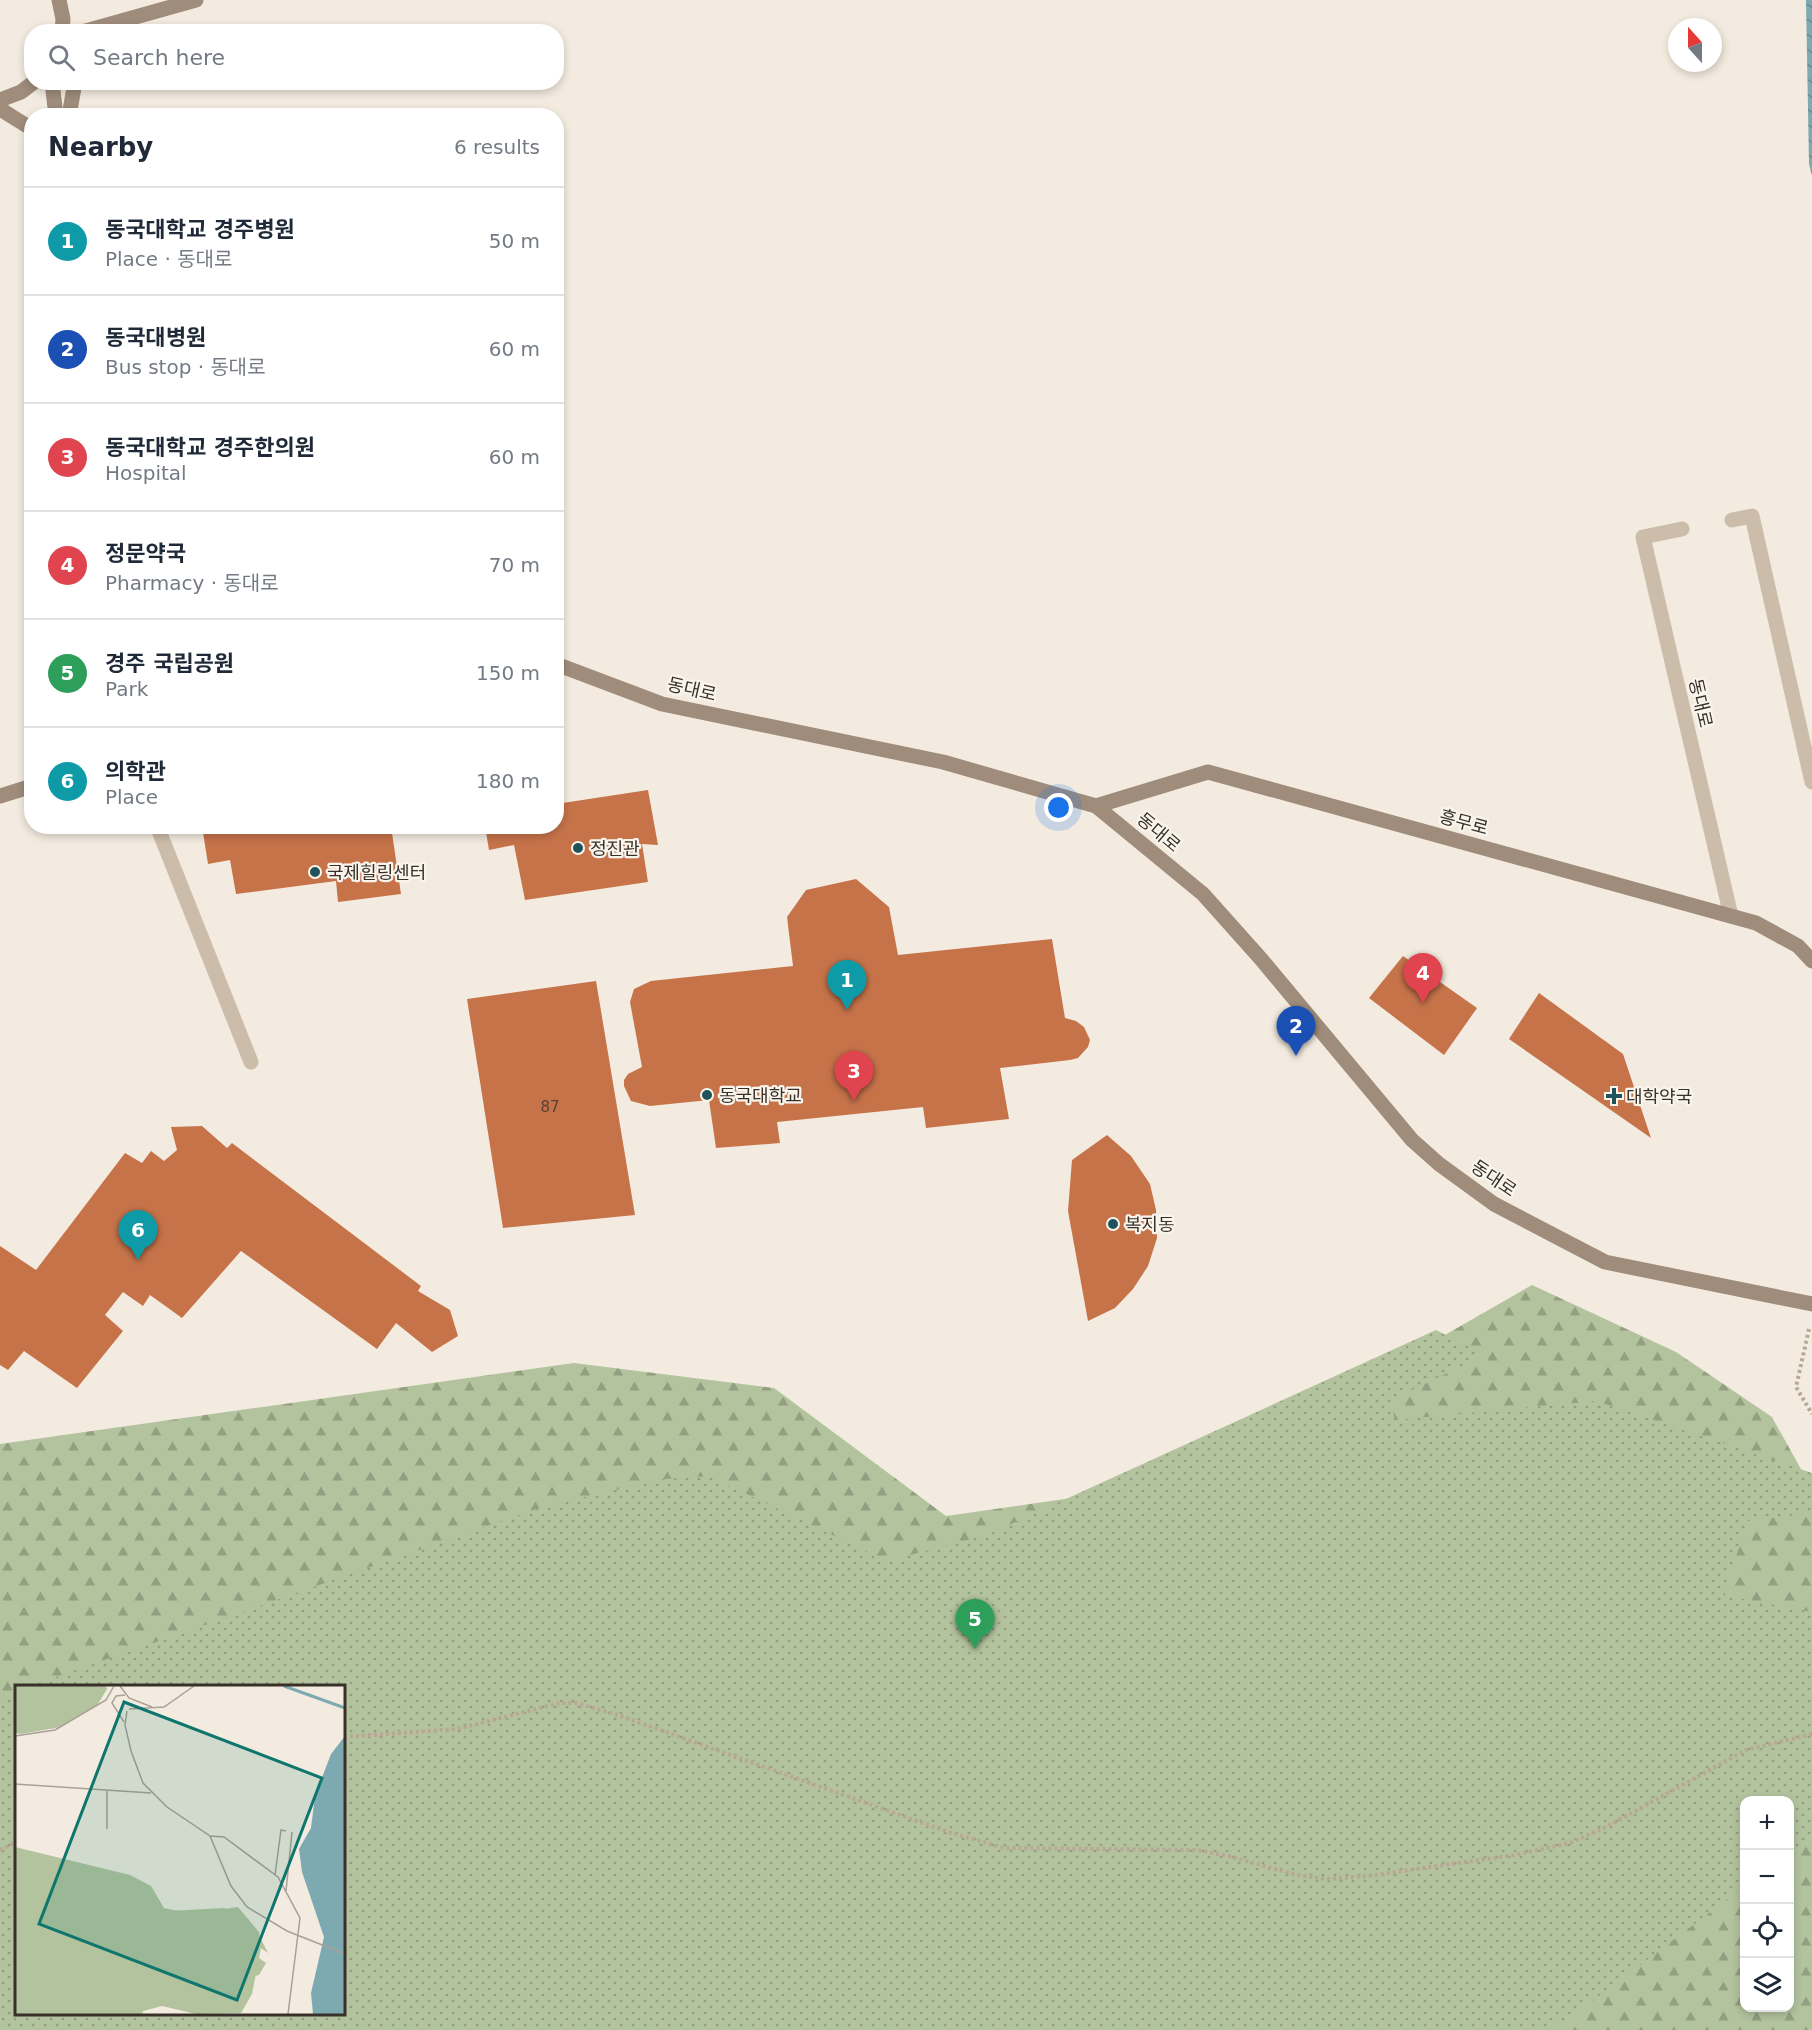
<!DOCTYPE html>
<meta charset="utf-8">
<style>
:root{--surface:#fff;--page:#f2f2f3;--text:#1f2937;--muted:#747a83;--line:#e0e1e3;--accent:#0b8043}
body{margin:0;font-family:"DejaVu Sans","Noto Sans KR",sans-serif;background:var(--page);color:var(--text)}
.controls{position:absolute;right:18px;bottom:18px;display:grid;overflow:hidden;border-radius:12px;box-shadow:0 3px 9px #0003}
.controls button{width:54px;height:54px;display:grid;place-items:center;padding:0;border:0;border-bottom:2px solid var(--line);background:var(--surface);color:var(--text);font:30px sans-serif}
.compass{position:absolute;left:1668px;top:18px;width:54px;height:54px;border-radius:50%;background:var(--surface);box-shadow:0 3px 9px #0003;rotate:339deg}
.you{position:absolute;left:1059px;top:808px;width:21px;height:21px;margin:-15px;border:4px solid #fff;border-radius:50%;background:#1a73e8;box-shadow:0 0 0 9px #1a73e833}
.badge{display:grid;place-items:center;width:39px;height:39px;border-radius:50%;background:var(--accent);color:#fff;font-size:20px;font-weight:700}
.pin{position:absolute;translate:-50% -50px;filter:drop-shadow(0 2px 3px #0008)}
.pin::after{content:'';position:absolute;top:32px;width:21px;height:18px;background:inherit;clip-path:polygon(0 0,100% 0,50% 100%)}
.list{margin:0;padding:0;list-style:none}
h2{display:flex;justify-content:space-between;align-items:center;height:78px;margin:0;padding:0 24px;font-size:26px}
h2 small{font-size:20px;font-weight:400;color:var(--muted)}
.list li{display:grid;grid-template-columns:39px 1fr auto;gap:18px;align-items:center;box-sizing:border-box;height:108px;padding:0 24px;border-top:2px solid var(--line)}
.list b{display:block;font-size:22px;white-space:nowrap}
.list p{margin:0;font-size:20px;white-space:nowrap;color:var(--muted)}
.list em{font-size:20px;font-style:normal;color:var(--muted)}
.icon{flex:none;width:33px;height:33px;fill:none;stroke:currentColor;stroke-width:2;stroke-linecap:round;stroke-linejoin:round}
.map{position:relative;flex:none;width:1812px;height:2030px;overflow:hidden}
.search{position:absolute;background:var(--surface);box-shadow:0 3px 9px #0003;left:24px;top:24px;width:540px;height:66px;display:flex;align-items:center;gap:15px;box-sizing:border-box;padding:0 21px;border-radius:24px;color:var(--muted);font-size:22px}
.panel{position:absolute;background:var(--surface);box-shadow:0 3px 9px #0003;left:24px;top:108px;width:540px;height:726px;border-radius:24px}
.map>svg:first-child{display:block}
.forest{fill:url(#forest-firs);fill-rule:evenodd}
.park{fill:url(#park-dots)}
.water{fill:url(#water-waves)}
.building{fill:#c6734a}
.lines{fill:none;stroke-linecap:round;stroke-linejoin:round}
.path{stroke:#b8a794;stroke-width:4;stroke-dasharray:3 3;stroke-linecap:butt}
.lane{stroke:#ccbcaa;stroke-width:15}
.secondary{stroke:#9f8c7b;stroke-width:15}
.poi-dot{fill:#1f525b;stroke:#faf5ec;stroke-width:2}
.labels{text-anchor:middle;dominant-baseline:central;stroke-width:4.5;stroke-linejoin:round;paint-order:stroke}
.number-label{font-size:15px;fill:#5c4132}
.street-label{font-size:18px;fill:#39302a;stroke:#faf5ec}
.poi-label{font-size:18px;fill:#39302a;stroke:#faf5ec;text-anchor:start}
.inset-river{fill:none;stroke:#7daab1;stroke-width:3}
.inset-road{fill:none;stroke:#a9a097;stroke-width:1.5}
.view{fill:#0f766e;fill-opacity:0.15;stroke:#0f766e;stroke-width:3}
.inset-edge{fill:none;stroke:#39302a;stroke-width:3}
</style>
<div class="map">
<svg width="1812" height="2030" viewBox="0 0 1812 2030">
<defs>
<pattern id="forest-firs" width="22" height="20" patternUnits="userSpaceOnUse" patternTransform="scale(1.5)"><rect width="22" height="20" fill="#b3c39e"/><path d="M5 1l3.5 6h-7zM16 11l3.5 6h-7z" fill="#939f81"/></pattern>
<pattern id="park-dots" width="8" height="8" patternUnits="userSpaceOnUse" patternTransform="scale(1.5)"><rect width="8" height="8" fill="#b3c39e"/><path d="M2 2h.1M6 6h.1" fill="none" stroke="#939f81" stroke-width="1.8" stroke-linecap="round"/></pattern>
<pattern id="water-waves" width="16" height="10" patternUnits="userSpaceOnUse" patternTransform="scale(1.5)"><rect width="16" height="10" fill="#7daab1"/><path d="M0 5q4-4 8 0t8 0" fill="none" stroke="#678b90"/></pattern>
</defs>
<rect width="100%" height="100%" fill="#f3ebdf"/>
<path class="forest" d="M1532,1285L1676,1352L1772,1417L1812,1489V2030H0V1444L574,1363L774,1388L946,1516L1190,1481ZM16,1686H344V2014H16ZM1744,1800H1790V2008H1744Z"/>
<path class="park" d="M1436,1330L1485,1355L1391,1400L1395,1420L1596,1401L1812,1473V1513L1748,1521L1723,1595L1812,1612V1836L1790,1853V1800H1744V1887L1572,2016L1544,2030H0V1697L16,1691V2014H344V1686H30L545,1506L664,1479L709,1476L887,1561L987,1535Z"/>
<path class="water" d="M1806,0H1812V176L1809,164Z"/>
<g class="building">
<path d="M648,790L658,845L642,844L648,882L525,900L514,845L489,850L485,826H556V804Z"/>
<path d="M202,826H391L401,894L338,902L336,881L236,894L230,860L208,864Z"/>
<path d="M856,879L889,907L898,955L1052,939L1065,1018L1076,1021L1084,1027L1090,1040L1088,1047L1078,1058L1070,1060L1000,1068L1009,1119L926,1128L923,1107L777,1122L780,1143L716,1148L709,1100L650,1106L631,1101L624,1086V1080L628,1074L642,1067L630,1002L634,989L651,981L793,966L787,917L806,890Z"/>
<path d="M1403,956L1477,1008L1444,1055L1369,998Z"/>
<path d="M596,981L635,1215L503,1228L467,999Z"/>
<path d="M1539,993L1623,1054L1651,1138L1509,1039Z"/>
<path d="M202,1126L227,1148L232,1143L421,1286L418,1291L450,1310L458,1336L432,1352L396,1323L377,1349L241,1251L182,1318L150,1295L143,1306L123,1292L105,1315L123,1331L77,1388L24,1351L8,1370L0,1365V1246L36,1270L125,1153L142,1163L151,1151L164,1161L177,1150L171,1127Z"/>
<path d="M1107,1135L1131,1156L1150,1184L1156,1210L1157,1238L1148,1266L1133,1289L1115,1308L1088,1321L1068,1211L1072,1160Z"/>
</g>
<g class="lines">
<g class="path">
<path d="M1809,1329L1796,1387L1812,1414"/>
<path d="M344,1737L457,1729L560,1703H576L615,1714L948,1832L1004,1848L1197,1850L1228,1856L1297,1875L1328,1879L1368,1876L1514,1855L1570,1843L1608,1826L1746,1750L1812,1734"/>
<path d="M0,1850L16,1842"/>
</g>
<g class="lane">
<path d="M1732,520L1752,516L1812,782"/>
<path d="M1682,529L1643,537L1731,916"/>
<path d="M157,826L251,1062"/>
</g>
<g class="secondary">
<path d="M59,0L63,19L62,32"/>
<path d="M82,32L196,0"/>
<path d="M52,82L56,116"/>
<path d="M0,100L21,92L34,82"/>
<path d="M0,109L32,129"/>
<path d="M69,116L75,82"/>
<path d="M556,664L662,704L943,762L1096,806L1203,894L1261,959L1412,1140L1439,1164L1494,1204L1605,1262L1812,1304"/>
<path d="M0,796L32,786"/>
<path d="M1096,806L1208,772L1756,923L1798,946L1812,961"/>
</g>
</g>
<g class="poi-dot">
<circle cx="578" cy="848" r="6"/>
<circle cx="315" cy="872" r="6"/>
<circle cx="707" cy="1095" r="6"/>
<path d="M1611 1087h6v6h6v6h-6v6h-6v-6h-6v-6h6z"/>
<circle cx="1113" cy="1224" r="6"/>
</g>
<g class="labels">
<g class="number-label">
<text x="550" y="1107">87</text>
</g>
<g class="street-label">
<text transform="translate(692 689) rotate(13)">동대로</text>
<text transform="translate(1701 703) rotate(77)">동대로</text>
<text transform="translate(1464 822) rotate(15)">흥무로</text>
<text transform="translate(1159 832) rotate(40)">동대로</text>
<text transform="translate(1494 1178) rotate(34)">동대로</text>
</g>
<g class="poi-label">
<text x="590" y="848">정진관</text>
<text x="327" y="872">국제힐링센터</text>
<text x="719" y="1095">동국대학교</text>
<text x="1626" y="1096">대학약국</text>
<text x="1125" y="1224">복지동</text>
</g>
</g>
<g transform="translate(15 1685)">
<rect width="330" height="330" fill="#f3ebdf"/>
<path d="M0,1H91L92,4L83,19L46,42L6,49L0,48Z" fill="#b3c39e"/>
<path d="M0,162L115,190L136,201L149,223L177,229L223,222L244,247L246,263L237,309L226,328L181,329L147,321L128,326L127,329H0Z" fill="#b3c39e"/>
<path d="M0,202L120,207L141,225L153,226L210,223L215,228L202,231L225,237L247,256L253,268L237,257L231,264L251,278L244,290L197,304L164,307L130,301L90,281L86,283L101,310L103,329H0Z" fill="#b3c39e"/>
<path d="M330,51V329H298L296,308L309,252L287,187L284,164L296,143L300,111L316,69Z" fill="#7daab1"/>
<path class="inset-river" d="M269,1L330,23"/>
<path class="inset-road" d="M105,1L114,13L137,22M114,24L149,22L179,1M112,26L110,40L116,66L128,98L152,122L195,151L216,201L232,222L272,246L330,269M109,37L97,18L101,11L110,10M0,51L40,45L91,15L99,1M0,99L136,108M92,105V144M195,151L209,152L263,192L285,233L273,329M260,190L266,145L271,146M271,206L277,147"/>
<path class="view" d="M109,17L307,93L222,315L24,239Z"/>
<rect width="330" height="330" class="inset-edge"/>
</g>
</svg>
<div class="controls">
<button>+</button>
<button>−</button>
<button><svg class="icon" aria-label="locate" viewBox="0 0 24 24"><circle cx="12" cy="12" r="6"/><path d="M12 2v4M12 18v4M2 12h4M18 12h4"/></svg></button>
<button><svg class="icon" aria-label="layers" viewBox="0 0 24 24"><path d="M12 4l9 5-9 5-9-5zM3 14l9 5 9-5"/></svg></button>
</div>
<svg class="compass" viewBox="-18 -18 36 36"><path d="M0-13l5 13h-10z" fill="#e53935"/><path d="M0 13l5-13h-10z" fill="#747a83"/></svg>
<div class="you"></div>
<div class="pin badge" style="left:847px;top:1010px;background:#0f9aa8">1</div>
<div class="pin badge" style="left:1296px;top:1056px;background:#1a4fb4">2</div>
<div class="pin badge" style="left:854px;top:1101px;background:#e0444e">3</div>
<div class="pin badge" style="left:1423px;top:1003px;background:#e0444e">4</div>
<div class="pin badge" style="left:975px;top:1649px;background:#2e9e5b">5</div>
<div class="pin badge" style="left:138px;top:1260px;background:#0f9aa8">6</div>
<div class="search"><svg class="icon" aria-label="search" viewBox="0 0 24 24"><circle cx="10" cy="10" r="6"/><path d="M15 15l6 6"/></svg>Search here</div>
<section class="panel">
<h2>Nearby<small>6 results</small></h2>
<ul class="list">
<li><span class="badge" style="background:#0f9aa8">1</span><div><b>동국대학교 경주병원</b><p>Place · 동대로</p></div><em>50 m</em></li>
<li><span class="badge" style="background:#1a4fb4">2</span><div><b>동국대병원</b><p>Bus stop · 동대로</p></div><em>60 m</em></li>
<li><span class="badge" style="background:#e0444e">3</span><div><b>동국대학교 경주한의원</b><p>Hospital</p></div><em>60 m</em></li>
<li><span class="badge" style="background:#e0444e">4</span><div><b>정문약국</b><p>Pharmacy · 동대로</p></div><em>70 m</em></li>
<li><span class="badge" style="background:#2e9e5b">5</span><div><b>경주 국립공원</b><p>Park</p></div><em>150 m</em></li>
<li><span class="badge" style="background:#0f9aa8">6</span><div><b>의학관</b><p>Place</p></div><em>180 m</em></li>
</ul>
</section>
</div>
